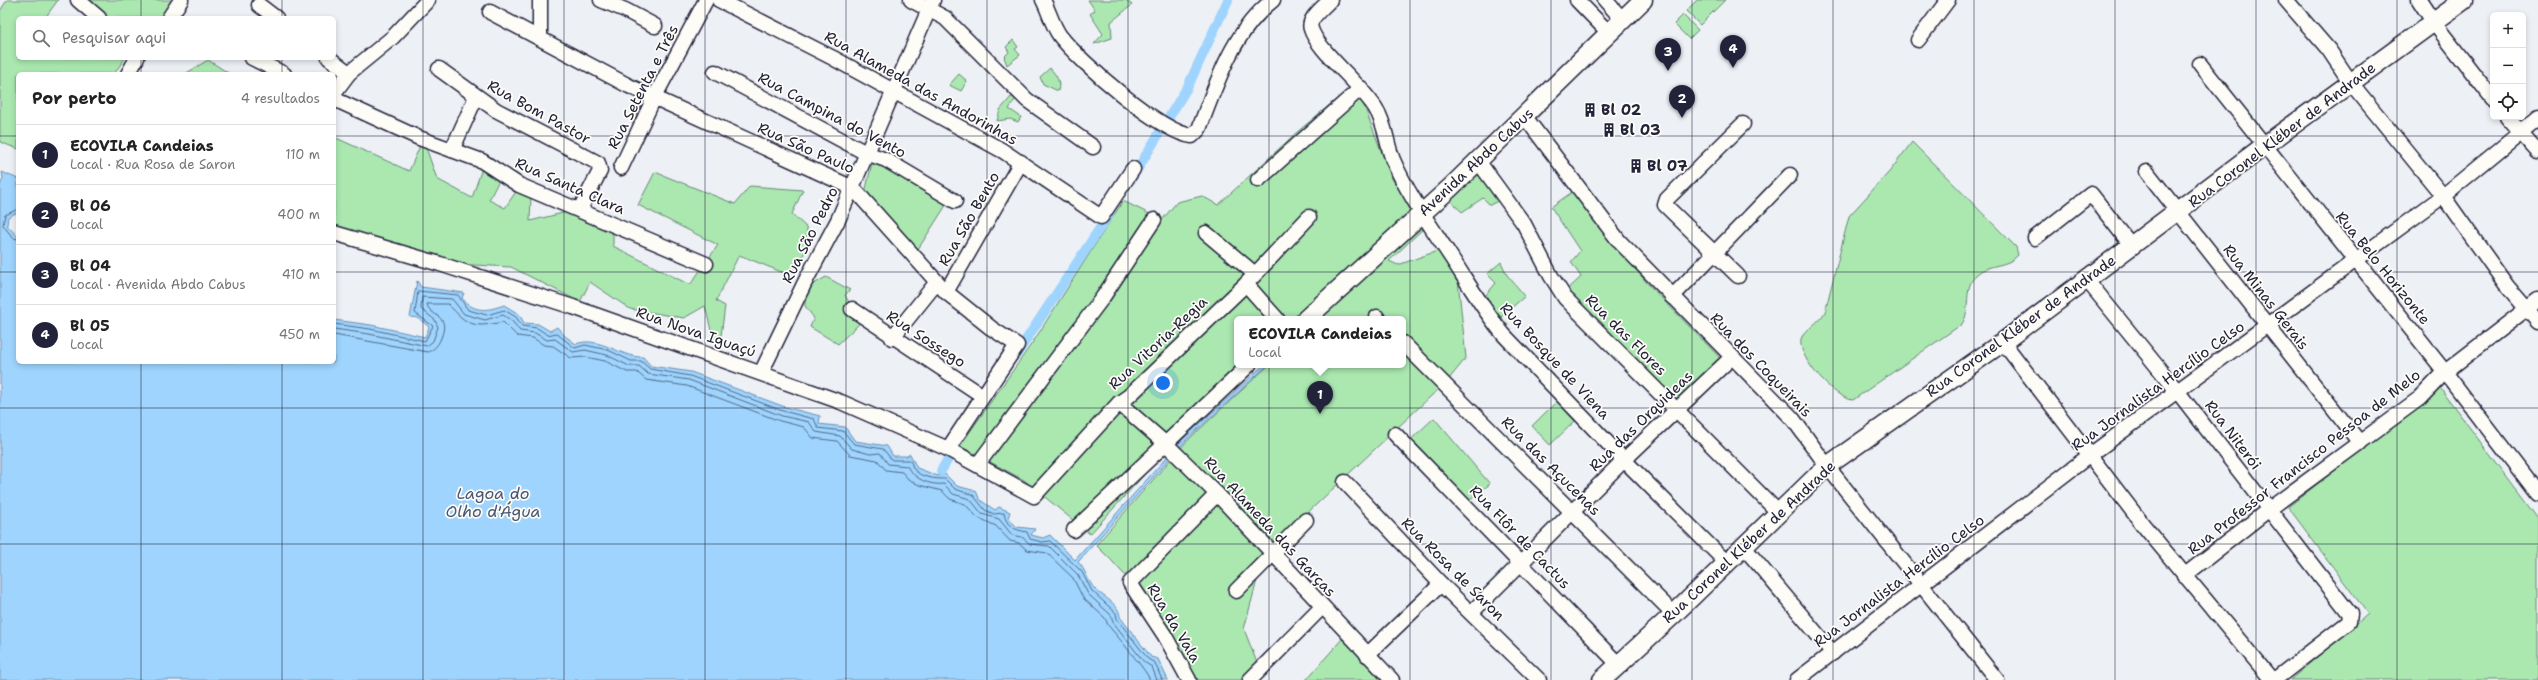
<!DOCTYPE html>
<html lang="pt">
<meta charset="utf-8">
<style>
:root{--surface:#fff;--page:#f2f2f2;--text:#222;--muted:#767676;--line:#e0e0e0;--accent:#22223b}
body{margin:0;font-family:"Shantell Sans",sans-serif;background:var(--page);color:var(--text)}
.controls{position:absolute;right:12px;top:12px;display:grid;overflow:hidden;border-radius:6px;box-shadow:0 2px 6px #0003}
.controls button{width:36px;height:36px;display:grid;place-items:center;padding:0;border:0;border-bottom:1px solid var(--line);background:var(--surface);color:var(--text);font:20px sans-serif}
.you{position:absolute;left:1163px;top:383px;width:14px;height:14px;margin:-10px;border:3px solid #fff;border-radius:50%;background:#1a73e8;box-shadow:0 0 0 6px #1a73e833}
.badge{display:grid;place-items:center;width:26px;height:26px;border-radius:50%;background:var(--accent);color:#fff;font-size:13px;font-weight:700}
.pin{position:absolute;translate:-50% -33px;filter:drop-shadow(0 1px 2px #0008)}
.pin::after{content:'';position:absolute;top:21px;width:14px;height:12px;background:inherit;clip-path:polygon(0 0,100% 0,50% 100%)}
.popup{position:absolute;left:1234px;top:316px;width:172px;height:52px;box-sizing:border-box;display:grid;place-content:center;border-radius:6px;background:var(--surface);filter:drop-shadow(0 1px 3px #0005);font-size:13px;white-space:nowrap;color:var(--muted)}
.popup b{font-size:15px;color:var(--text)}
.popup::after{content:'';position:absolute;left:50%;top:100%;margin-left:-8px;border:8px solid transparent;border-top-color:var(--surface)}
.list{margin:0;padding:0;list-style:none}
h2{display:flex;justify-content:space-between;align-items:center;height:52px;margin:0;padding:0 16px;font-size:17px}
h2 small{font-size:13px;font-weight:400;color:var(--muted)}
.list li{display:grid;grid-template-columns:26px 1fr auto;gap:12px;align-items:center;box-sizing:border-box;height:60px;padding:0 16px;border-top:1px solid var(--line)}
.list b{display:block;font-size:15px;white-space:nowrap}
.list p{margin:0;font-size:13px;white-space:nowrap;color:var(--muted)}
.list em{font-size:13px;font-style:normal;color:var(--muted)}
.icon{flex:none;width:22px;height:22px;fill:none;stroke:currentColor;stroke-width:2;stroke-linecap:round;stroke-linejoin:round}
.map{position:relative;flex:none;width:2538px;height:680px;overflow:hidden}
.search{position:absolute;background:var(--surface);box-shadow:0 2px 6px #0003;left:16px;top:16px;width:320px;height:44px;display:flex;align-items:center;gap:10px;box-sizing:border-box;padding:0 14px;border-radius:6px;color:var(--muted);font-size:15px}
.panel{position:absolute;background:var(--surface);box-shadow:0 2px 6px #0003;left:16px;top:72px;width:320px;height:292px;border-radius:6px}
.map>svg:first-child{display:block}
.green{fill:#aae8b0;stroke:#668576}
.water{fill:#9ed4fd;stroke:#6c8daf}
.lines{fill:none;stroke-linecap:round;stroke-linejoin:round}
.shore{stroke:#546989;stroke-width:1}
.canal{stroke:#9ed4fd;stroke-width:10}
.minor-casing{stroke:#22223b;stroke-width:17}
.major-casing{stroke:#22223b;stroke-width:21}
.minor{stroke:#fdfcf7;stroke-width:14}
.major{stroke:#fdfcf7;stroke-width:18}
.grid{fill:none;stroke:#22223b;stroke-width:1;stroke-opacity:0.55}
.labels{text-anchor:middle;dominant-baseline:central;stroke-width:3.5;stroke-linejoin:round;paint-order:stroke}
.street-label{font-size:15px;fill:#22223b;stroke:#fdfcf7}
.poi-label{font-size:15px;font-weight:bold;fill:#22223b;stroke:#fdfcf7;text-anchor:start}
.water-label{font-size:16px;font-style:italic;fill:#475775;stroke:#fdfcf7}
</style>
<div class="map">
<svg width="2538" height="680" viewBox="0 0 2538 680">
<rect width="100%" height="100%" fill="#edf0f5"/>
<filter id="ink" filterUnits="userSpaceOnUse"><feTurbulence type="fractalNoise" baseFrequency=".025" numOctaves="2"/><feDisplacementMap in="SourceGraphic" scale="8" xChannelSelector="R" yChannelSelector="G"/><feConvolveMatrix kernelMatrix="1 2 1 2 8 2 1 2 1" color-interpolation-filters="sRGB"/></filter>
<g filter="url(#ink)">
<g class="green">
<path d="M7,0H58L45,18H18V58H125L114,74H18V149L0,142V11Z"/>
<path d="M80,0H175L161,18H100Z"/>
<path d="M1088,0H1126L1132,5L1111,22L1112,38L1094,44L1103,34L1090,14L1095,10Z"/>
<path d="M1697,0H1725L1700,25L1686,11Z"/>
<path d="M1683,15L1698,30L1689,39L1674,24Z"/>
<path d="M1013,40L1018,47L1015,49L1020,55L1007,65L1004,57L1009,52L1006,47Z"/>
<path d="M208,60L230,74H185Z"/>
<path d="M1050,68C1056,75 1061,81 1058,91L1043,84L1040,77Z"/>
<path d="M959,74L967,81L961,91L949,85Z"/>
<path d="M1351,87L1363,103L1391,177L1412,210L1301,319H1237V365H1254L1166,451L1090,534L1024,480L960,446L1035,339L1123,201L1162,220L1177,202L1202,196L1218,205L1296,133Z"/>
<path d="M1011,97L1016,98L1009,109L1021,117L1018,122L1010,119L997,121L1000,110Z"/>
<path d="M334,137L409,171L423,139L437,179L472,198L482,168L502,174L489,200L505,208L517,190L531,196L530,221L571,211L613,228V246L690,285L718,245L638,205L655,172L735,204L750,186L803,190L792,214L807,228V247L794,277L739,255L716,301L725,306L720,343L713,338L705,306L684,318L630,309L590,282L580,302L511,267L456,264L334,229Z"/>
<path d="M1912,142L2016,247L2018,255C2007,268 1989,263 1977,274C1962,288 1972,309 1962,324L1853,400C1835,399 1797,358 1801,339C1803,331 1819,323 1825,312L1849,216L1890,171Z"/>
<path d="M873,159L950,199L913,257L864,197Z"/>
<path d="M1474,169L1498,201L1490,205L1483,198L1462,212L1445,196Z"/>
<path d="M1575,190L1646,282L1722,360L1678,402L1565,292L1581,277L1571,262L1580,251L1551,207Z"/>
<path d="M1420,222L1425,227L1389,261L1398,265L1440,250L1458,280L1466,358L1449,379L1264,554L1244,629L1257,663L1240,680H1198C1171,632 1136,583 1096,545L1187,441L1269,365H1403V319H1318Z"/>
<path d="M1501,262L1507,275L1525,296L1501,317L1508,325L1504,332L1481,301L1496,283L1487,274Z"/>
<path d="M826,277L850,290L845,295L860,323L838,344L810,327L814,318L805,306V289Z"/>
<path d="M2440,388L2538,519V680H2290L2368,614L2288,507Z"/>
<path d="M1557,401L1575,421L1550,445L1532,426Z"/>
<path d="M1434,418L1490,484L1465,503L1407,443Z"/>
<path d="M1342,639L1383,680H1306Z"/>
</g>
<path class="water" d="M2,172L18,179V212L8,217L7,225L18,237V362H334V320L371,325L425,337L429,327L418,318L410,317L417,281L421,287L464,293L462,298C474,313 487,311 504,305L519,314L524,323L538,324L550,331L557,327L565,336L576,344C599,335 621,358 643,357L651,366L691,372L785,407L820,416L819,424L845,427L855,441L887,446L893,456H907L910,454L917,468L938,476L945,474L957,486L976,491L980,500L995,510L999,507L1010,512L1008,518L1017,527L1035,529L1031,535L1043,538L1050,535L1075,560L1183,439L1264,365H1268L1186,440L1078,562C1086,570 1088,582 1095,589C1103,597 1120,604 1120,617L1151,657L1158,659L1168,680H0V186L3,178Z"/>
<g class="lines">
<g class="shore">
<path d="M18,209L5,215L3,225L13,238L18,239"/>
<path d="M334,324L370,329L425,341L433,326L415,313L418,291L458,295L468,310L487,315L504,310L516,317L522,326L537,328L548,335L556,333L575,348L585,345L608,350L631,361H641L650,369L690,376L783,411L814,419L818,428L843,431L854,444L883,449L892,460H910C912,463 912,467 914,469C920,478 936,479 945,479L955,489L973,495L985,510L994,514L1004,513C1006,526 1014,530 1027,532L1030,539L1042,542L1050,541L1082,572L1092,591L1116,613L1117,619L1148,659L1155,663L1162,680"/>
<path d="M334,329L369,334L427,346L433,341L438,327L435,320L421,309L422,297L452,299L464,314L485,320L503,315L512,321L520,331L535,333L547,340L555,339L573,352L585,350L607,355L629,366H639L648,374L689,380L782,416L809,422L816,432L840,436L852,449L870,454L880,453L888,464L907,466C913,478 929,486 944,484L953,494L970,499L982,514L999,519L1012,535L1022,537L1030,544L1049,546L1078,575L1088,594L1111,615L1113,622L1144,662L1152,667L1157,680"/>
<path d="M334,335L428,352C435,349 438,345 441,338C451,313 430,318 427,304H448C468,326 473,328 503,322L517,336L533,338L544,345L553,346L571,358L586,357L605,361L627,372H637L646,380L687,386L780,421L804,427L813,438L837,441L850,455L877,460L886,470L902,472L908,479L919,485L942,491L950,499L965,504L977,517L996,526L1010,541L1019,543L1027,550L1047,553L1073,578L1083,598L1105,618L1108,625C1116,635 1148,672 1150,680"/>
</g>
<g class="canal">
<path d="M1132,178L1188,86L1228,0"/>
<path d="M1016,355L1110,213"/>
<path d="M941,471L955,447"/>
</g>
<defs>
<g id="minor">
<path d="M78,0L99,18"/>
<path d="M601,0L625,10L655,26"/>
<path d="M719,0L833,58L1003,151L1101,217L1133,169"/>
<path d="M911,0L945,18L1027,100L1093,147"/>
<path d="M1043,0C1049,11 1052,25 1060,36C1080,62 1160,132 1192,136L1199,129C1217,83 1232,32 1273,0"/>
<path d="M1330,0C1324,7 1307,19 1311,29C1317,50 1362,85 1376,109C1386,125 1386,143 1393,160C1408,195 1431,226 1451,257C1468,283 1484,311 1504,335L1624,460L1726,562"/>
<path d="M1577,0L1609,33"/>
<path d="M1605,0L1623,20"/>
<path d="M2286,0L2329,50L2351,83L2443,196L2507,286L2538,322"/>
<path d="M2419,0L2434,23L2493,99"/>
<path d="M259,5L276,18"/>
<path d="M490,12L629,86L853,188L946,292L991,328L1017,345L948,449"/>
<path d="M169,18L181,0"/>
<path d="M540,38V0"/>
<path d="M1918,40L1948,0"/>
<path d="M252,58L284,74"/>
<path d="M329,58L349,73"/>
<path d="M2200,64L2445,372L2538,494"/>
<path d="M439,69L496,110L598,163L600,171L580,209"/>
<path d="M715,72L866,153L886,160L955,201"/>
<path d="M128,74L137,58"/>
<path d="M334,93L349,73L393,37L428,0"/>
<path d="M334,99L419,138L482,161L519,185L706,264"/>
<path d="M1525,117L1619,241L1793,419L1827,466L1997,680"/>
<path d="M2507,117L2538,152"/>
<path d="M452,150L476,97"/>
<path d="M1478,161L1524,224L1551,276L1565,298L1777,511"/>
<path d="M621,168L654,98L706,0"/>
<path d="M2147,172L2360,443"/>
<path d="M1258,180L1361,88"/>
<path d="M334,233L440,264L573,307L841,402L948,449L1034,496L1119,403L1129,396L1246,284L1309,217"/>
<path d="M1206,233L1255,274"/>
<path d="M2035,238L2091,194L2131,245"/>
<path d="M1738,276L1665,205L1667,199L1743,124"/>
<path d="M2086,279L2178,392L2350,614L2349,622L2274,680"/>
<path d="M1246,284L1277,319"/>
<path d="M946,292L1021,162"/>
<path d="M1672,297L1790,175"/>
<path d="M852,309L983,396"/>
<path d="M1377,317L1378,319"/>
<path d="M892,338L937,282"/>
<path d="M2003,342L2144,526L2272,680"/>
<path d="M1403,343L1674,614"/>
<path d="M761,373L806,280L838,220L933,0"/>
<path d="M1119,403L1167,445L1217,494L1392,680"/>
<path d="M1395,434L1618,664"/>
<path d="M978,464L1103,297L1154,220"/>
<path d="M1345,482L1441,584L1539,680"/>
<path d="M1074,530L1249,365"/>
<path d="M1743,546L1833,653"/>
<path d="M2184,576L2268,510L2420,398L2445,372L2538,300"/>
<path d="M1236,591L1306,520"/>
<path d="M1472,612L1624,460L1732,357"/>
<path d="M1367,655L1441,584"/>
<path d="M1189,680L1165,636L1130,583L1217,494"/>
<path d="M1250,680L1322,607"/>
<path d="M1797,680L2090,455L2443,196L2538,118"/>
</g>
<g id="major">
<path d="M1306,319L1451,187L1643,0"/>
<path d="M1602,680L1674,614L1827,466L2003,342L2264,146L2464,0"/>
</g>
</defs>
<use href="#minor" class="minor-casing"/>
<use href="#major" class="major-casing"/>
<use href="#minor" class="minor"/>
<use href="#major" class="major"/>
</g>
</g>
<path class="grid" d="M141,0V18M282,0V18M423,0V680M564,0V680M705,0V680M846,0V680M987,0V680M1128,0V680M1269,0V680M1410,0V680M1551,0V680M1692,0V680M1833,0V680M1974,0V680M2115,0V680M2256,0V680M2397,0V680M141,58V74M282,58V74M0,136H18M334,136H2538M0,272H18M334,272H2538M141,362V680M282,362V680M0,408H2538M0,544H2538"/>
<defs>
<symbol id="building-bare" viewBox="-9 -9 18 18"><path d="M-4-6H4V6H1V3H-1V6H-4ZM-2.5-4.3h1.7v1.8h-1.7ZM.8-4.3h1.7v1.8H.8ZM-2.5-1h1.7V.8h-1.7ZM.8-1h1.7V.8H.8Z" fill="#22223b" stroke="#fdfcf7" stroke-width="2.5" paint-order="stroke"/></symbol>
</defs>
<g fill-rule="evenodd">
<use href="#building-bare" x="1580" y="100" width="20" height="20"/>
<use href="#building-bare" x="1599" y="120" width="20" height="20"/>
<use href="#building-bare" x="1626" y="156" width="20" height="20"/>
</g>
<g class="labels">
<g class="street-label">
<text transform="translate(643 87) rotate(-63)">Rua Setenta e Três</text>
<text transform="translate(921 88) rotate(29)">Rua Alameda das Andorinhas</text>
<text transform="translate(539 112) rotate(29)">Rua Bom Pastor</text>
<text transform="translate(832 115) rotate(28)">Rua Campina do Vento</text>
<text transform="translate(2282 135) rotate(-37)">Rua Coronel Kléber de Andrade</text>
<text transform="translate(806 148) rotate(24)">Rua São Paulo</text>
<text transform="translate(1476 162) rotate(-43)">Avenida Abdo Cabus</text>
<text transform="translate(570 186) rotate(24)">Rua Santa Clara</text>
<text transform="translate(969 219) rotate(-60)">Rua São Bento</text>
<text transform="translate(810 235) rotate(-63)">Rua São Pedro</text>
<text transform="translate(2383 268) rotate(51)">Rua Belo Horizonte</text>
<text transform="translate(2266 297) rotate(52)">Rua Minas Gerais</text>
<text transform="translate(2021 326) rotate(-36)">Rua Coronel Kléber de Andrade</text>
<text transform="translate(696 332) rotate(19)">Rua Nova Iguaçú</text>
<text transform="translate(1626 335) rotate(45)">Rua das Flores</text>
<text transform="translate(926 339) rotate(33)">Rua Sossego</text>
<text transform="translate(1158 343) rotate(-43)">Rua Vitoria-Regia</text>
<text transform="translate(1555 361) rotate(47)">Rua Bosque de Viena</text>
<text transform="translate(1761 365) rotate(46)">Rua dos Coqueirais</text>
<text transform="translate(2158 386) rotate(-36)">Rua Jornalista Hercílio Celso</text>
<text transform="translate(1641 421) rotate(-44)">Rua das Orquideas</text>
<text transform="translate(2233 435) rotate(53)">Rua Niterói</text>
<text transform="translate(2304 462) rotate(-38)">Rua Professor Francisco Pessoa de Melo</text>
<text transform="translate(1551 466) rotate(45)">Rua das Açucenas</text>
<text transform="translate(1270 527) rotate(47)">Rua Alameda das Garças</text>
<text transform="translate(1520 537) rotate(46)">Rua Flôr de Cactus</text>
<text transform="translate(1749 542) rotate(-43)">Rua Coronel Kléber de Andrade</text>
<text transform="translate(1453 569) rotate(45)">Rua Rosa de Saron</text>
<text transform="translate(1899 581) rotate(-37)">Rua Jornalista Hercílio Celso</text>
<text transform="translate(1174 623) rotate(59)">Rua da Vala</text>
</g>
<g class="poi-label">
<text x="1601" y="110">Bl 02</text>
<text x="1620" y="130">Bl 03</text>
<text x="1647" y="166">Bl 07</text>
</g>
<g class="water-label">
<text x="493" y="493">Lagoa do<tspan x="493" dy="18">Olho d'Água</tspan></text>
</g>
</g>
</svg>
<div class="controls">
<button>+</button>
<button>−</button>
<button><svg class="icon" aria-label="locate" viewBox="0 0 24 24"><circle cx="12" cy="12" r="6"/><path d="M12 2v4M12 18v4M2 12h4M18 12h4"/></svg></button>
</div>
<div class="you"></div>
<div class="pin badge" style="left:1320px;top:414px">1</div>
<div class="popup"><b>ECOVILA Candeias</b>Local</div>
<div class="pin badge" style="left:1682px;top:118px">2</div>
<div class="pin badge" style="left:1668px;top:71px">3</div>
<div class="pin badge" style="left:1733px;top:68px">4</div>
<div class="search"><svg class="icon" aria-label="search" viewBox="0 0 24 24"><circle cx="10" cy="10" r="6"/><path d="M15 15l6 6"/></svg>Pesquisar aqui</div>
<section class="panel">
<h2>Por perto<small>4 resultados</small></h2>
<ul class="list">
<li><span class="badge">1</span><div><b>ECOVILA Candeias</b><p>Local · Rua Rosa de Saron</p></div><em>110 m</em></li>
<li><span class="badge">2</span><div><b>Bl 06</b><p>Local</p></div><em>400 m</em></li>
<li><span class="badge">3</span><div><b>Bl 04</b><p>Local · Avenida Abdo Cabus</p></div><em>410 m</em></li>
<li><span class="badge">4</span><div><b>Bl 05</b><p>Local</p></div><em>450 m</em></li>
</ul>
</section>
</div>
